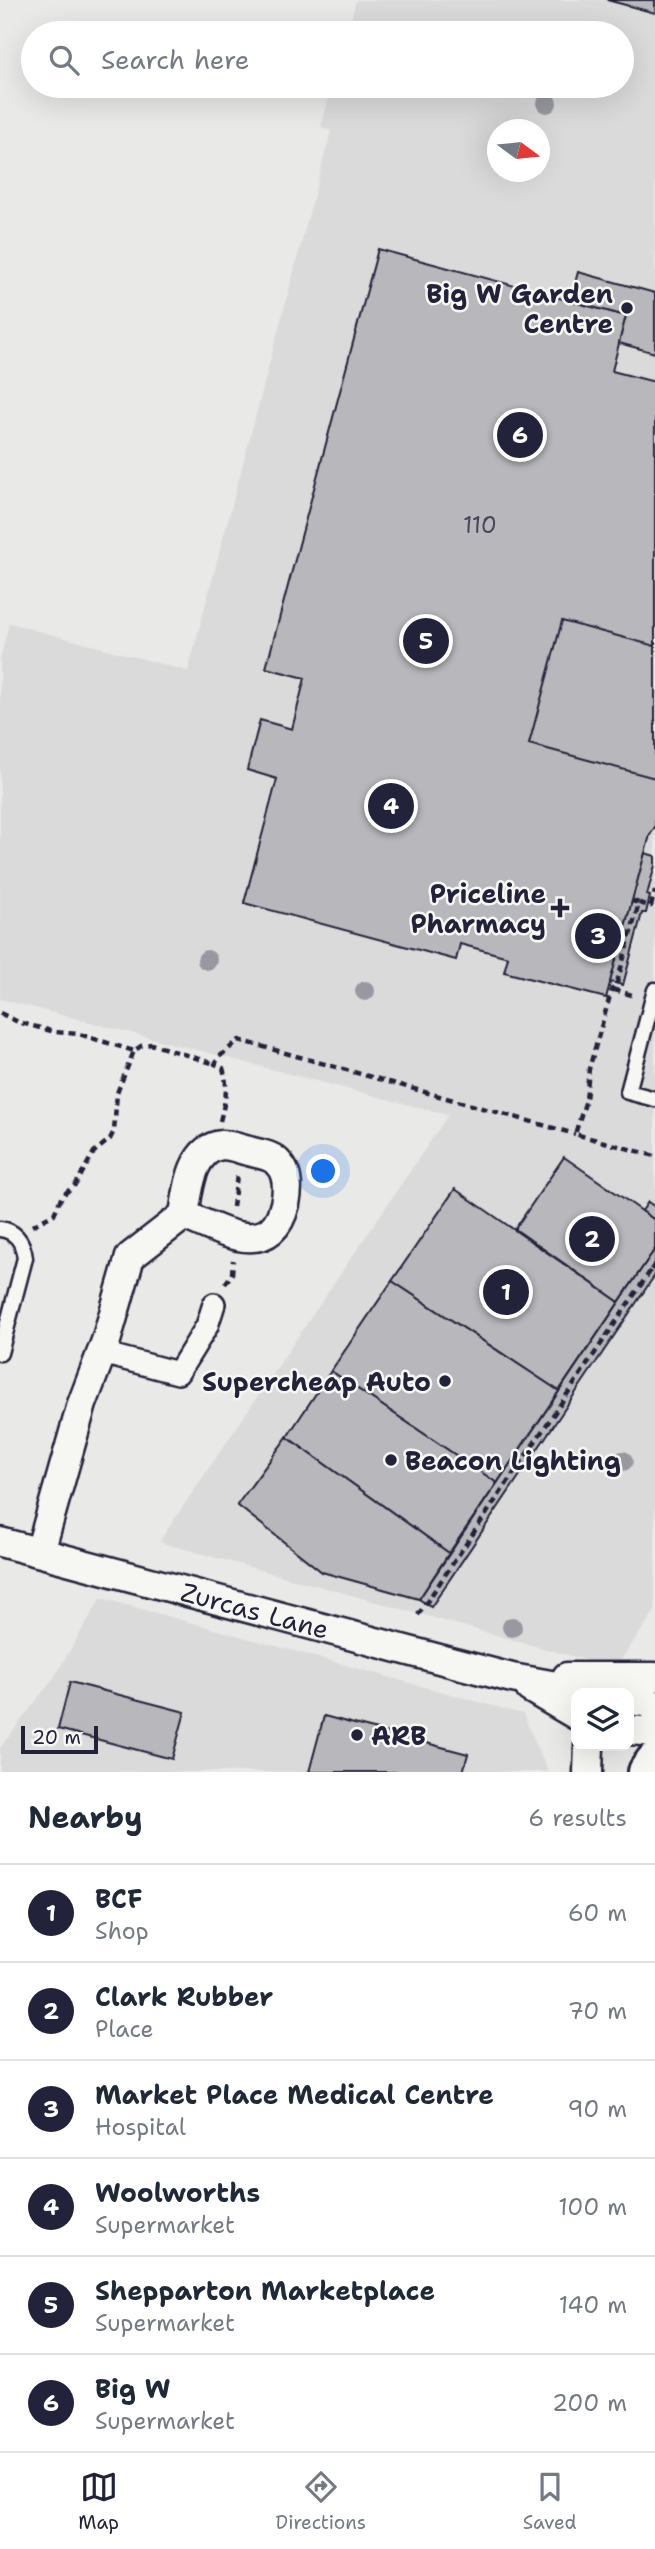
<!DOCTYPE html>
<style>
:root{--surface:#fff;--page:#f2f2f3;--text:#1f2937;--muted:#747a83;--line:#e0e1e3;--accent:#22223b}
body{margin:0;font-family:"Shantell Sans",sans-serif;background:var(--page);color:var(--text)}
.controls{position:absolute;right:21px;bottom:21px;display:grid;overflow:hidden;border-radius:14px;box-shadow:0 7px 28px #0002}
.controls button{width:63px;height:63px;display:grid;place-items:center;padding:0;border:0;border-bottom:2px solid var(--line);background:var(--surface);color:var(--text);font:35px sans-serif}
.compass{position:absolute;left:487px;top:119px;width:63px;height:63px;border-radius:50%;background:var(--surface);box-shadow:0 7px 28px #0002;rotate:105deg}
.scale{position:absolute;left:21px;bottom:18px;width:77px;box-sizing:border-box;padding-left:7px;border:4px solid #22223b;border-top:0;font-size:19px;line-height:24px;white-space:nowrap;color:#22223b;-webkit-text-stroke:5px #f6f6f2;paint-order:stroke}
.you{position:absolute;left:324px;top:1172px;width:24px;height:24px;margin:-18px;border:5px solid #fff;border-radius:50%;background:#1a73e8;box-shadow:0 0 0 10px #1a73e833}
.badge{display:grid;place-items:center;width:46px;height:46px;border-radius:50%;background:var(--accent);color:#fff;font-size:23px;font-weight:700}
.pin{position:absolute;translate:-50% -50%;border:4px solid #fff;box-shadow:0 2px 7px #0006}
.list{margin:0;padding:0;list-style:none}
h2{display:flex;justify-content:space-between;align-items:center;height:91px;margin:0;padding:0 28px;font-size:30px}
h2 small{font-size:23px;font-weight:400;color:var(--muted)}
.list li{display:grid;grid-template-columns:46px 1fr auto;gap:21px;align-items:center;box-sizing:border-box;height:98px;padding:0 28px;border-top:2px solid var(--line)}
.list b{display:block;font-size:26px;white-space:nowrap}
.list p{margin:0;font-size:23px;white-space:nowrap;color:var(--muted)}
.list em{font-size:23px;font-style:normal;color:var(--muted)}
.icon{flex:none;width:38px;height:38px;fill:none;stroke:currentColor;stroke-width:2;stroke-linecap:round;stroke-linejoin:round}
.map{position:relative;flex:none;width:655px;height:1772px;overflow:hidden}
.search{position:absolute;background:var(--surface);box-shadow:0 7px 28px #0002;left:21px;right:21px;top:21px;height:77px;display:flex;align-items:center;gap:18px;box-sizing:border-box;padding:0 24px;border-radius:38px;color:var(--muted);font-size:26px}
.sheet{height:679px;background:var(--surface)}
nav{display:flex;justify-content:space-around;align-items:center;box-sizing:border-box;height:98px;border-top:2px solid var(--line);background:var(--surface);font-size:19px;color:var(--muted)}
nav a{display:grid;justify-items:center;gap:4px}
nav .on{color:var(--accent)}
.map>svg:first-child{display:block}
.built{fill:#dadada;fill-rule:evenodd}
.building{fill:#b8b8bc;stroke:#22223b;stroke-width:2}
.lines{fill:none;stroke-linecap:round;stroke-linejoin:round}
.service-casing{stroke:#22223b;stroke-width:19}
.pedestrian-casing{stroke:#22223b;stroke-width:26}
.minor-casing{stroke:#22223b;stroke-width:33}
.trunk-casing{stroke:#22223b;stroke-width:44}
.path{stroke:#22223b;stroke-width:4.5;stroke-dasharray:7 5;stroke-linecap:butt}
.service{stroke:#f6f6f2;stroke-width:14}
.pedestrian{stroke:#f6f6f2;stroke-width:21}
.minor{stroke:#f6f6f2;stroke-width:28}
.trunk{stroke:#f6f6f2;stroke-width:38}
.tree{fill:#9898a1}
.poi-dot{fill:#22223b;stroke:#f6f6f2;stroke-width:2.5}
.labels{text-anchor:middle;dominant-baseline:central;stroke-width:5;stroke-linejoin:round;paint-order:stroke}
.number-label{font-size:23px;fill:#48485b}
.poi-label{font-size:26px;font-weight:bold;fill:#22223b;stroke:#f6f6f2;text-anchor:end}
.street-label{font-size:26px;fill:#22223b;stroke:#f6f6f2}
</style>
<div class="map">
<svg width="655" height="1772" viewBox="0 0 655 1772">
<rect width="100%" height="100%" fill="#e9e9e7"/>
<filter id="ink" filterUnits="userSpaceOnUse"><feTurbulence type="fractalNoise" baseFrequency=".0143" numOctaves="2"/><feDisplacementMap in="SourceGraphic" scale="14" xChannelSelector="R" yChannelSelector="G"/><feConvolveMatrix kernelMatrix="1 2 1 2 8 2 1 2 1" color-interpolation-filters="sRGB"/></filter>
<g filter="url(#ink)">
<g class="built">
<path d="M356,0H655V1611L615,1668L159,1542L448,1115L0,999V659L9,623L188,671L331,131L321,127L332,86H622V33H347ZM498,130H540V172H498Z"/>
<path d="M101,1598L523,1714L548,1772H0V1748L55,1676Z"/>
</g>
<g class="building">
<path d="M607,0H655V13Z"/>
<path d="M378,249L626,316L612,371L655,382V827L650,835L606,998L504,972L508,957L460,944L456,960L244,903L277,779L247,770L260,720L292,729L305,678L266,668Z"/>
<path d="M578,272L655,293V353L619,343L626,316L570,301Z"/>
<path d="M562,621L655,646V778L529,744Z"/>
<path d="M645,853L655,856V865L647,895L650,896L646,913H642L623,985L610,982Z"/>
<path d="M564,1157L655,1220V1249L619,1302L515,1229Z"/>
<path d="M455,1189L619,1302L559,1391L392,1281Z"/>
<path d="M648,1202L655,1207V1220L642,1211Z"/>
<path d="M655,1249V1275L431,1607L419,1599Z"/>
<path d="M392,1281L559,1391L497,1483L331,1371Z"/>
<path d="M331,1371L497,1483L449,1553L287,1437Z"/>
<path d="M287,1437L449,1553L419,1599L322,1572L237,1505Z"/>
<path d="M70,1682L185,1712L172,1759L58,1729Z"/>
<path d="M324,1716L468,1754L463,1772H309Z"/>
</g>
<g class="lines">
<defs>
<g id="service">
<path d="M655,990L628,1092L655,1099"/>
<path d="M0,1229C17,1231 23,1243 25,1258L0,1353"/>
</g>
<path id="pedestrian" d="M102,1353L178,1373L207,1326L214,1304"/>
<g id="minor">
<path id="s1" d="M0,1542L458,1664L512,1678L595,1693"/>
<path d="M40,1552L82,1404L106,1341L130,1257L184,1215C188,1191 191,1148 222,1145C231,1145 240,1149 249,1151C258,1154 272,1155 278,1163C289,1174 288,1190 285,1204C271,1261 222,1231 184,1215"/>
<path d="M567,1677H655"/>
<path d="M530,1688L576,1715"/>
<path d="M629,1700L650,1703L655,1710"/>
<path d="M629,1730L655,1732"/>
<path d="M588,1772L589,1746"/>
</g>
<path id="trunk" d="M648,1772L655,1762"/>
</defs>
<use href="#service" class="service-casing"/>
<use href="#pedestrian" class="pedestrian-casing"/>
<use href="#minor" class="minor-casing"/>
<use href="#trunk" class="trunk-casing"/>
<g class="path">
<path d="M632,901L639,903L615,990L635,996"/>
<path d="M639,903L651,906L655,891"/>
<path d="M615,990L612,989L589,1069L586,1100L575,1134L655,1156"/>
<path d="M0,1013L18,1022L55,1032L79,1034L134,1051"/>
<path d="M220,1121C225,1101 229,1088 223,1068L215,1064L219,1057L239,1040L575,1134"/>
<path d="M233,1207L237,1175"/>
<path d="M32,1226L54,1214L62,1196L76,1184L94,1152L110,1139L114,1131L117,1093L134,1051L141,1046L151,1044L215,1064"/>
<path d="M655,1264L651,1270L655,1273"/>
<path d="M225,1284L232,1274L233,1260"/>
<path d="M418,1615L651,1270"/>
</g>
<use href="#service" class="service"/>
<use href="#pedestrian" class="pedestrian"/>
<use href="#minor" class="minor"/>
<use href="#trunk" class="trunk"/>
</g>
<g class="tree">
<circle cx="547" cy="103" r="10"/>
<circle cx="207" cy="960" r="10"/>
<circle cx="365" cy="991" r="10"/>
<circle cx="623" cy="1461" r="10"/>
<circle cx="512" cy="1627" r="10"/>
</g>
</g>
<g class="poi-dot">
<circle cx="627" cy="308" r="7"/>
<path d="M556.5 897.5h7v7h7v7h-7v7h-7v-7h-7v-7h7z"/>
<circle cx="445" cy="1381" r="7"/>
<circle cx="391" cy="1460" r="7"/>
<circle cx="357" cy="1735" r="7"/>
</g>
<g class="labels">
<g class="number-label">
<text x="480" y="525">110</text>
</g>
<g class="poi-label">
<text x="613" y="293">Big W Garden<tspan x="613" dy="30">Centre</tspan></text>
<text x="546" y="893">Priceline<tspan x="546" dy="30">Pharmacy</tspan></text>
<text x="431" y="1381">Supercheap Auto</text>
<text x="405" y="1460" text-anchor="start">Beacon Lighting</text>
<text x="371" y="1735" text-anchor="start">ARB</text>
</g>
<g class="street-label">
<text stroke="none"><textPath href="#s1" startOffset="264">Zurcas Lane</textPath></text>
</g>
</g>
</svg>
<div class="controls">
<button><svg class="icon" aria-label="layers" viewBox="0 0 24 24"><path d="M12 4l9 5-9 5-9-5zM3 14l9 5 9-5"/></svg></button>
</div>
<svg class="compass" viewBox="-18 -18 36 36"><path d="M0-13l5 13h-10z" fill="#e53935"/><path d="M0 13l5-13h-10z" fill="#747a83"/></svg>
<div class="scale">20 m</div>
<div class="you"></div>
<div class="pin badge" style="left:506px;top:1292px">1</div>
<div class="pin badge" style="left:592px;top:1239px">2</div>
<div class="pin badge" style="left:598px;top:936px">3</div>
<div class="pin badge" style="left:391px;top:806px">4</div>
<div class="pin badge" style="left:426px;top:641px">5</div>
<div class="pin badge" style="left:520px;top:435px">6</div>
<div class="search"><svg class="icon" aria-label="search" viewBox="0 0 24 24"><circle cx="10" cy="10" r="6"/><path d="M15 15l6 6"/></svg>Search here</div>
</div>
<section class="sheet">
<h2>Nearby<small>6 results</small></h2>
<ul class="list">
<li><span class="badge">1</span><div><b>BCF</b><p>Shop</p></div><em>60 m</em></li>
<li><span class="badge">2</span><div><b>Clark Rubber</b><p>Place</p></div><em>70 m</em></li>
<li><span class="badge">3</span><div><b>Market Place Medical Centre</b><p>Hospital</p></div><em>90 m</em></li>
<li><span class="badge">4</span><div><b>Woolworths</b><p>Supermarket</p></div><em>100 m</em></li>
<li><span class="badge">5</span><div><b>Shepparton Marketplace</b><p>Supermarket</p></div><em>140 m</em></li>
<li><span class="badge">6</span><div><b>Big W</b><p>Supermarket</p></div><em>200 m</em></li>
</ul>
</section>
<nav>
<a class="on"><svg class="icon" aria-label="map" viewBox="0 0 24 24"><path d="M3 6l6-2 6 2 6-2v14l-6 2-6-2-6 2zM9 4v14M15 6v14"/></svg>Map</a>
<a><svg class="icon" aria-label="directions" viewBox="0 0 24 24"><path d="M12 3l9 9-9 9-9-9zM9 14v-3h6M13 9l2 2-2 2"/></svg>Directions</a>
<a><svg class="icon" aria-label="saved" viewBox="0 0 24 24"><path d="M7 4h10v16l-5-4-5 4z"/></svg>Saved</a>
</nav>
